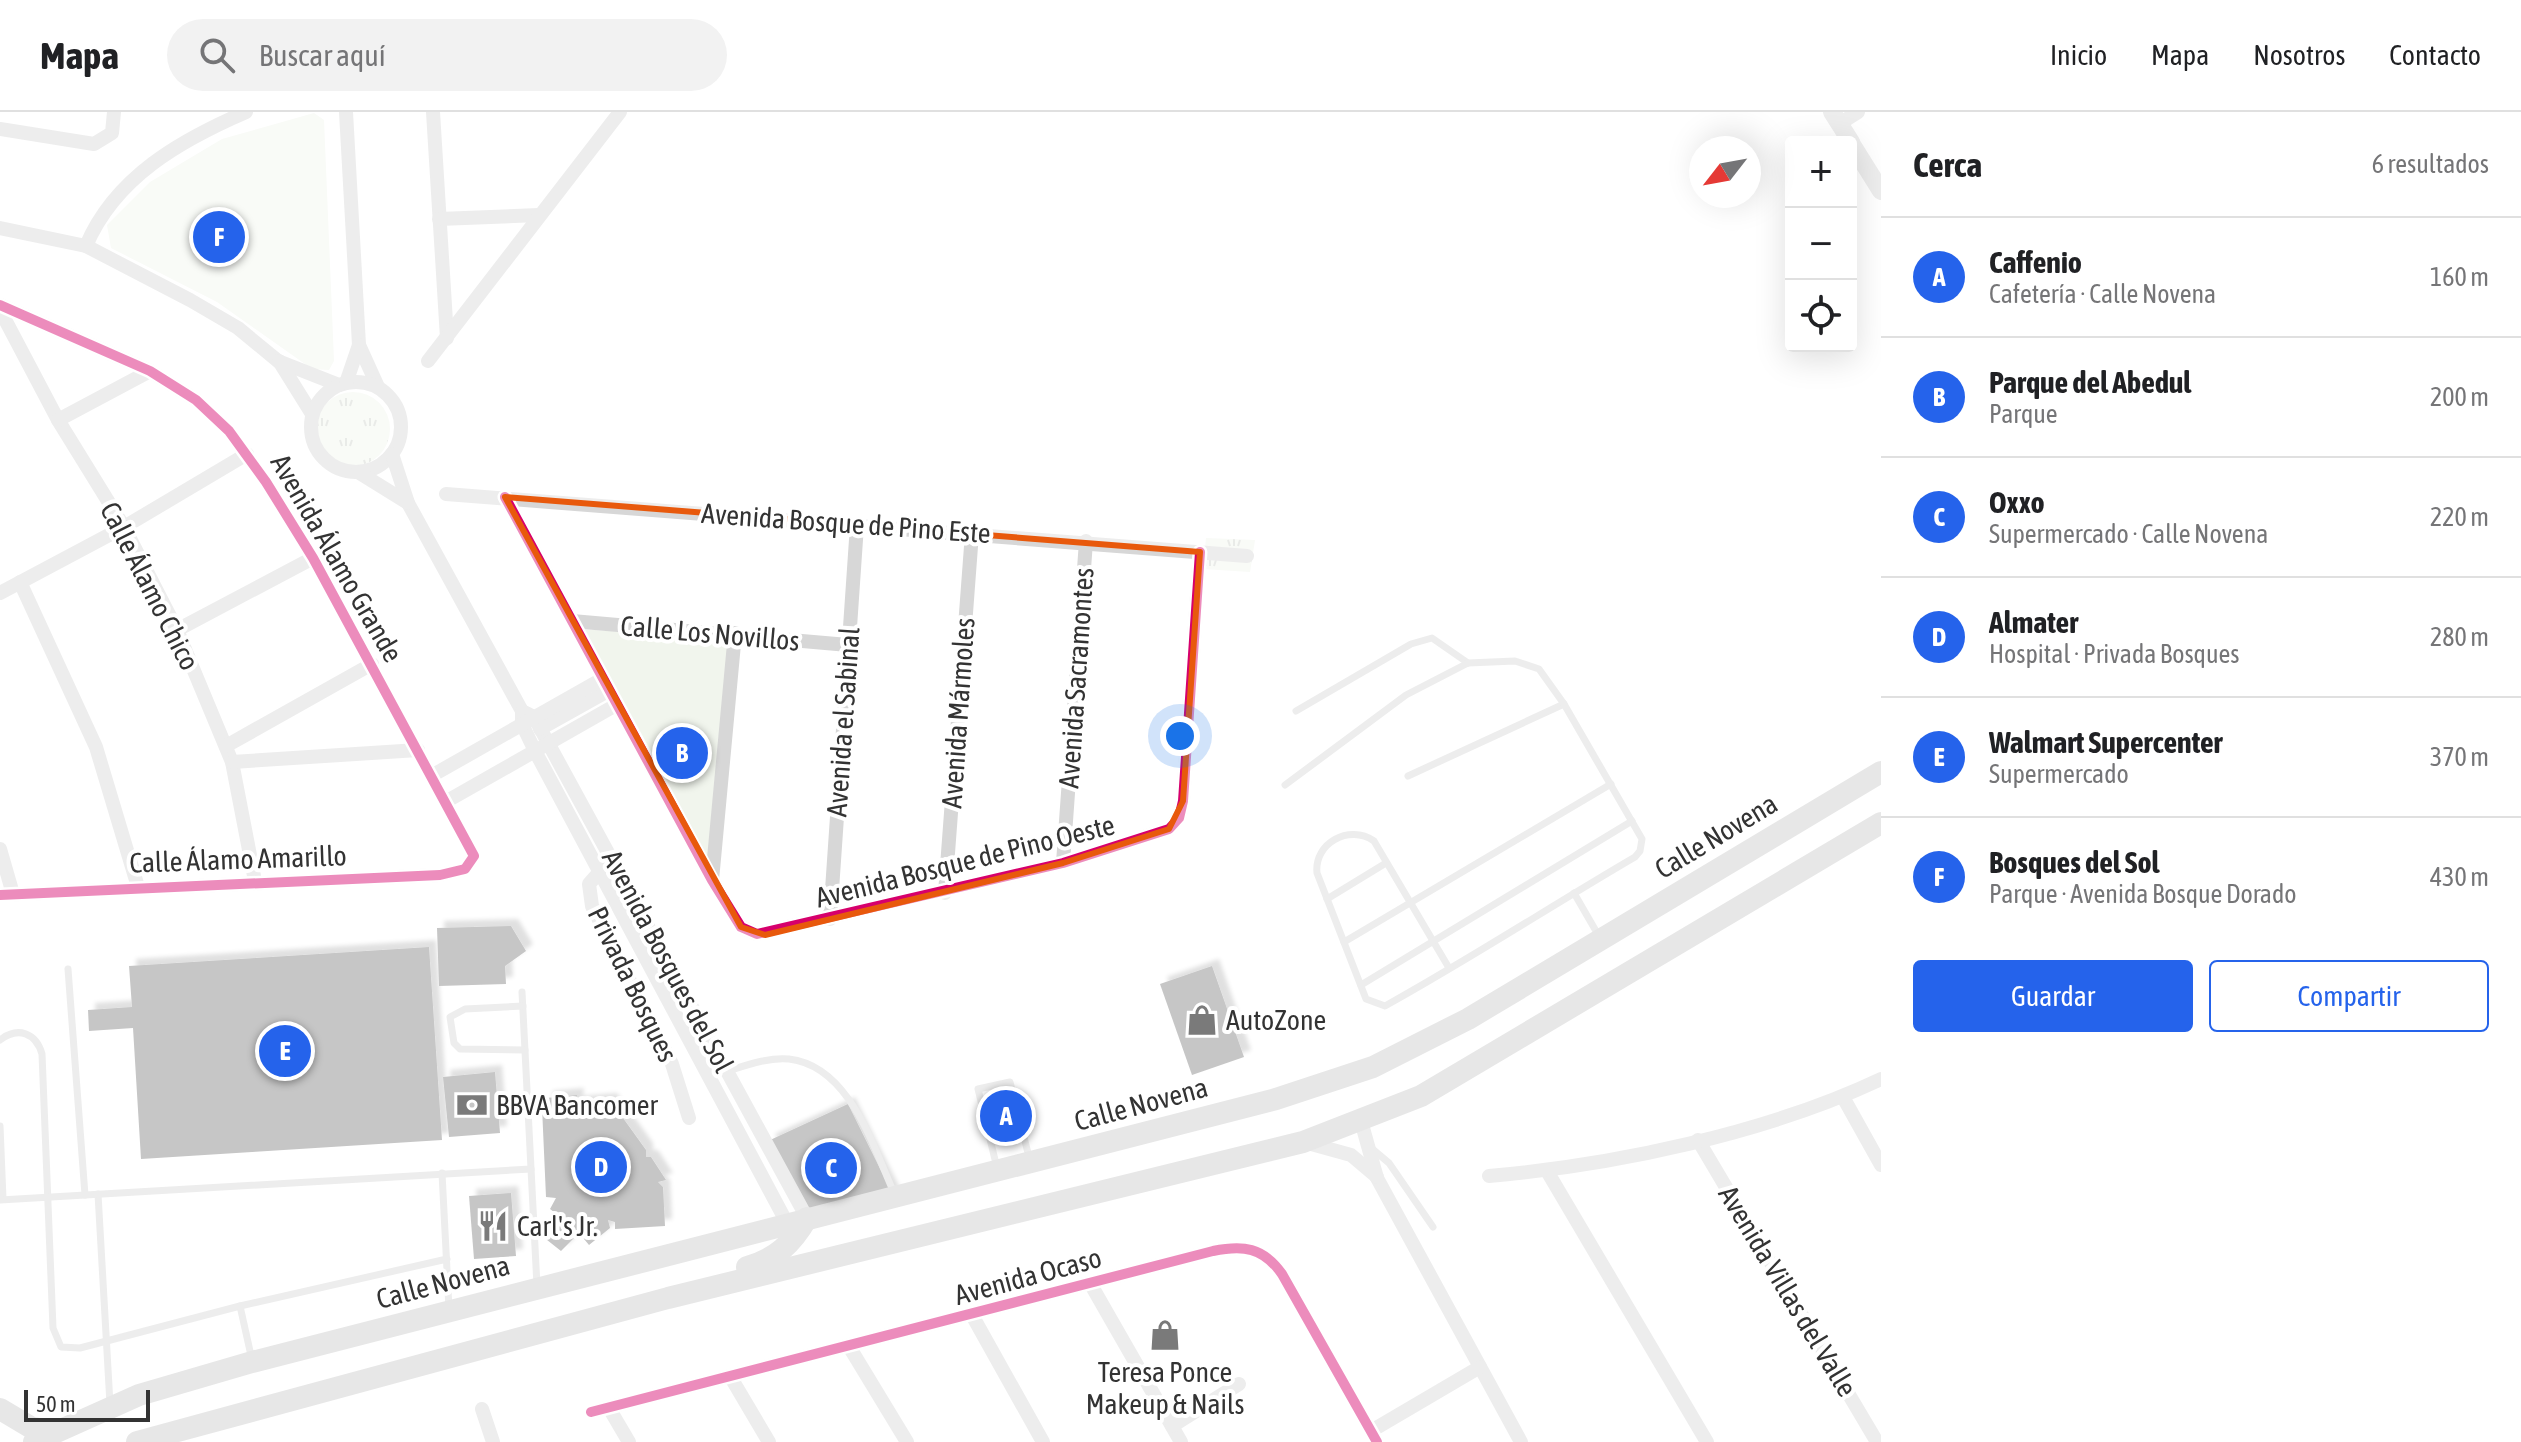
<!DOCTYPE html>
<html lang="es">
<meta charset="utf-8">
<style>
:root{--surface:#fff;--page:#f2f2f2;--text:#202124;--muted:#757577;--line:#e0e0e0;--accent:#2563eb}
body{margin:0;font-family:"Asap Condensed",sans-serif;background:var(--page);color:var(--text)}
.controls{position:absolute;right:24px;top:24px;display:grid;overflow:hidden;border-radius:8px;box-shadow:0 8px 32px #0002}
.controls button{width:72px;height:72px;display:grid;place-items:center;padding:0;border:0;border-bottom:2px solid var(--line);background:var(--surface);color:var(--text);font:40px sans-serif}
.compass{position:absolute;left:1689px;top:24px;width:72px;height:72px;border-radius:50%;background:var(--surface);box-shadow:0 8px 32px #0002;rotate:239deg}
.scale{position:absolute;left:24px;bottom:20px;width:126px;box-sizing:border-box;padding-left:8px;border:4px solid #333;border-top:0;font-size:22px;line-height:28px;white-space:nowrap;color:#333;-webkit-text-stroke:6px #fff;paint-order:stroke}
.you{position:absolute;left:1180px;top:624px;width:28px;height:28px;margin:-20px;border:6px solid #fff;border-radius:50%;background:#1a73e8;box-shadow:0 0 0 12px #1a73e833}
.badge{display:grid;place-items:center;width:52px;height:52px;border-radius:50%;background:var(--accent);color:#fff;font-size:26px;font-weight:700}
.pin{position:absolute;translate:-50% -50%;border:4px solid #fff;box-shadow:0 2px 8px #0006}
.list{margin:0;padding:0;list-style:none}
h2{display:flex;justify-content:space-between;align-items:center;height:104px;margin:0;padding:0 32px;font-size:34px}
h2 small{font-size:26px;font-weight:400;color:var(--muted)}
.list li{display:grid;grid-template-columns:52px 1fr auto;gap:24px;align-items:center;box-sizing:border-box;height:120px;padding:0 32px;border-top:2px solid var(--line)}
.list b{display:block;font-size:30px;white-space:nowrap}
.list p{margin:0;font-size:26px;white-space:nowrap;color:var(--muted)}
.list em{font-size:26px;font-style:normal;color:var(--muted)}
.actions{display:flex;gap:16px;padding:24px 32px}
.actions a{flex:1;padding:18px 0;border:2px solid var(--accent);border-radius:8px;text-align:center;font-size:28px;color:var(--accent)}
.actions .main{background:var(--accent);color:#fff}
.icon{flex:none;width:44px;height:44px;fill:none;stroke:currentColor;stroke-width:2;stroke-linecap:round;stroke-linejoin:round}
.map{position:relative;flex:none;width:1881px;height:1330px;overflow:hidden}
header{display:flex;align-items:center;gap:48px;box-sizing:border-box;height:112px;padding:0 40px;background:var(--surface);border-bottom:2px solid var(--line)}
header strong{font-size:38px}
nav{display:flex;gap:44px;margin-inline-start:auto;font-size:28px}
.search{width:560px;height:72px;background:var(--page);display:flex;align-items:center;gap:20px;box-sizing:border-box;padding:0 28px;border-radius:44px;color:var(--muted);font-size:30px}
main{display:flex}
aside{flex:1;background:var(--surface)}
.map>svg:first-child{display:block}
.grass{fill:url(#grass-tufts)}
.park{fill:#f1f5ed}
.building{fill:#818181;filter:url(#shadow)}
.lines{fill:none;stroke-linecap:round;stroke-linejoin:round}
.service{stroke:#d7d7d7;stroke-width:7}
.minor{stroke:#d7d7d7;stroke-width:14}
.tertiary{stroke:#d7d7d7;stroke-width:18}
.primary{stroke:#cacaca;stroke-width:22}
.cycleway-casing{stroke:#fff;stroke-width:15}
.cycleway{stroke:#d6006c;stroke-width:10}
.marked{fill:none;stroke:#e8590c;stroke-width:6;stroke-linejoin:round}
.labels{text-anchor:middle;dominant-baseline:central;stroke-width:8;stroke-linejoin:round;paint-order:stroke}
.street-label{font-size:28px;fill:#333;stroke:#fff}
.poi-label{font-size:28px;fill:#333;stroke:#fff;text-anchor:start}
</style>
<header>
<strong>Mapa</strong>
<div class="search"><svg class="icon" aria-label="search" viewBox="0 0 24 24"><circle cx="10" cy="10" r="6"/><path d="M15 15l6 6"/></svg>Buscar aquí</div>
<nav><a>Inicio</a><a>Mapa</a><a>Nosotros</a><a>Contacto</a></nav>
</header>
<main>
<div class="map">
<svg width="1881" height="1330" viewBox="0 0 1881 1330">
<defs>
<pattern id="grass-tufts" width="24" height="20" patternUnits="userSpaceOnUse" patternTransform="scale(2)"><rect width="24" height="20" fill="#f1f5ed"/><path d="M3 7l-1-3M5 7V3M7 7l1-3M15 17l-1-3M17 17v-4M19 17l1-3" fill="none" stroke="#cfd2cc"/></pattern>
<filter id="shadow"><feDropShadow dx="7" dy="-7" stdDeviation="2" flood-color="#0004"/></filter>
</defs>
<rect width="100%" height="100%" fill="#fff"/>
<g class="grass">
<circle cx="353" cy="317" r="37"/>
<path d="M1206,426L1255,428L1250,460L1203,457Z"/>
</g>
<g class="park">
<path d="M314,1L324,8L334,249L329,258L312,257L217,190L111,136L107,113L150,70L222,27Z"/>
<path d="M577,517L728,526L710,755Z"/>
</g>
<g class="building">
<path d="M511,814L526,839L505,854L506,872L439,874L437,816Z"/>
<path d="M429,835L442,1028L141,1047L133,916L89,919L88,898L132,895L129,854Z"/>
<path d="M1212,854L1244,945L1192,963L1160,872Z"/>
<path d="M495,960L500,1021L449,1025L443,965Z"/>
<path d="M577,983L576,991L610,988L646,1038V1045H651L666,1068L658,1070L663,1075L665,1114L615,1117V1110L608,1108L610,1116L589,1133L579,1121L561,1139L542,1124L559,1104L550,1097L556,1086L546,1085L542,995H546V986Z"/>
<path d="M1008,989L1015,1016L1003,1019L996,992Z"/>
<path d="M848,992L893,1083L809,1104L768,1029Z"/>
<path d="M511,1081L516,1144L474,1147L469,1084Z"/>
</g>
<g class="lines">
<g class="service">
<path d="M1296,599L1411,532L1432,526L1468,551"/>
<path d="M1408,664L1564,592"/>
<path d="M1285,673L1406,583L1468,551L1515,549L1539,557L1564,592L1642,727L1640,739L1635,745C1551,794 1470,847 1385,894L1366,887L1317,761C1314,731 1349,712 1374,729L1449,856"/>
<path d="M1574,781L1600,826"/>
<path d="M1327,787L1386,751"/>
<path d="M1344,830L1611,672"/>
<path d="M68,857L85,1083"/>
<path d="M1361,873L1632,709"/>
<path d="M522,880L537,1174"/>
<path d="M523,894L465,897L450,905L454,931L460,937L525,938"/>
<path d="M0,928C18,914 36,921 42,942L53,1216L61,1235L80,1236L240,1194L447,1147"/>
<path d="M728,959C747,953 769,945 789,947C850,954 873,1035 895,1083"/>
<path d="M982,992L1013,984"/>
<path d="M0,1014L3,1087"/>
<path d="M991,1030L1023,1022"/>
<path d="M1370,1035L1389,1051L1433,1115"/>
<path d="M997,1056L978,977L1010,970L1029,1045"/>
<path d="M442,1061L449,1197"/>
<path d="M98,1082L110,1292"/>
<path d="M0,1088L531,1057"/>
<path d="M240,1194L252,1248"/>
</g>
<g class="minor">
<path d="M346,0L359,233L378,275"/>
<path d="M433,0L447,226"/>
<path d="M1839,12L1858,0"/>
<path d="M0,17L94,32L112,21L114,0"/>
<path d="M439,107L539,103"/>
<path d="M0,116L86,134L190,188L238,216L278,249L339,273"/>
<path d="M86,134C115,65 181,28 246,0"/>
<path d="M0,193L150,259L196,288L229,319L266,370L313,446L474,744L465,757L440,763L0,783"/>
<path d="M0,198L58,308L124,415L177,518L232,650L255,769"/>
<path d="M279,249L312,302"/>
<path d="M428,249L620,0"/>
<circle cx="356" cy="315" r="45"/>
<path d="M346,271L359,233"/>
<path d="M58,308L150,259"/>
<path d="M392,342L408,391L522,599V612L535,639L787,1111"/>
<path d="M358,360L408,391"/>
<path d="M446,382L1247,444"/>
<path d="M505,385L712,768L741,815L757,822L1063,751L1169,717L1179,706L1183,689L1200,440"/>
<path d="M20,470L96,635L138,775"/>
<path d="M0,481L124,415L247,342"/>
<path d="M572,509L848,533"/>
<path d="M177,518L313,446"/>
<path d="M522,599L534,605L807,1106"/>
<path d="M540,617L608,579"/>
<path d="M226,634L372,552"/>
<path d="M232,650L418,638"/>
<path d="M433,663L602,567"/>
<path d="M447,689L616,593"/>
<path d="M0,737L13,782"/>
<path d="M1063,751L1086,429"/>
<path d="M604,755L589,772L592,794L672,952L689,1006"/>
<path d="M712,768L735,521"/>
<path d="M945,781L972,421"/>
<path d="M830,807L857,413"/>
<path d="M1843,985L1881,1053"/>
<path d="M1361,1009L1377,1066L1521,1330"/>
<path d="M1698,1028L1877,1330"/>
<path d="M1304,1030L1351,1043L1377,1065"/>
<path d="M1547,1059L1707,1330"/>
<path d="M1489,1064C1615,1053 1767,1021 1881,967"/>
<path d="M1090,1171L1181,1330"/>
<path d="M972,1203L1043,1330"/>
<path d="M850,1236L907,1330"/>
<path d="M730,1264L769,1330"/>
<path d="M609,1296L629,1330"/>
<path d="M482,1297L493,1330"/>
<path d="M591,1300L1213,1139C1243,1133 1263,1135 1282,1162L1377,1330"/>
<path d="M1172,1314L1239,1272"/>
<path d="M1371,1319L1480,1255"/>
</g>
<g class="tertiary">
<path d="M1832,0L1851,30"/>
<path d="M1851,31L1881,79"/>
</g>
<g class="primary">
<path d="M747,1155C776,1147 792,1132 807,1106"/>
<path d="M0,1297L32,1316L52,1319"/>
<path d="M34,1330L139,1283L252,1250L1276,987L1373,955L1468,907L1881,660"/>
<path d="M137,1330L668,1186L1303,1030L1421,984L1881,711"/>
</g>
<defs>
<g id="cycleway">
<path d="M0,193L150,259L196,288L229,319L266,370L313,446L474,744L465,757L440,763L0,783"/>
<path d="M505,385L712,768L741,815L757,822L1063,751L1169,717L1179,706L1183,689L1200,440"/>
<path d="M591,1300L1213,1139C1243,1133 1263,1135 1282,1162L1377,1330"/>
</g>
</defs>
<use href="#cycleway" class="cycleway-casing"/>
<use href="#cycleway" class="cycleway"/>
</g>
<path d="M0 0H1881V1330H0ZM505,385L1200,440L1183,689L1169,717L1063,751L765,823L741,815Z" fill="#fff" fill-opacity=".55" fill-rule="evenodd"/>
<path class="marked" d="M505,385L1200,440L1183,689L1169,717L1063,751L765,823L741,815Z"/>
<defs>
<symbol id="shop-bare" viewBox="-9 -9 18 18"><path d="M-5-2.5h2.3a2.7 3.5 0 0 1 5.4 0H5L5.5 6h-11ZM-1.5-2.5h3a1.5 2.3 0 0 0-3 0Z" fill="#7a7a7a" stroke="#fff" stroke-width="2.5" paint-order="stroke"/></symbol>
<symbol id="bank-bare" viewBox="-9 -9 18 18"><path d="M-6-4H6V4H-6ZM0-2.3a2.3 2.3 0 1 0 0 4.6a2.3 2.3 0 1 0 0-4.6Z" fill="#7a7a7a" stroke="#fff" stroke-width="2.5" paint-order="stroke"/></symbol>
<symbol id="restaurant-bare" viewBox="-9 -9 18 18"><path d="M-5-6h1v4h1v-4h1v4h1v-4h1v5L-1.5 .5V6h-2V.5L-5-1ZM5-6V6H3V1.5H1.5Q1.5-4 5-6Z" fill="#7a7a7a" stroke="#fff" stroke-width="2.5" paint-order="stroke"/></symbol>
</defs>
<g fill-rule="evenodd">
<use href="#shop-bare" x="1180" y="886" width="44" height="44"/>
<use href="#bank-bare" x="450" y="971" width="44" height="44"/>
<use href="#restaurant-bare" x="471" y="1092" width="44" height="44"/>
<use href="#shop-bare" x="1143" y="1201" width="44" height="44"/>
</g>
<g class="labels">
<g class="street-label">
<text transform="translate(846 411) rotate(4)">Avenida Bosque de Pino Este</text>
<text transform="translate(337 446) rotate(60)">Avenida Álamo Grande</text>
<text transform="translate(150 474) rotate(63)">Calle Álamo Chico</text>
<text transform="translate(710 521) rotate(5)">Calle Los Novillos</text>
<text transform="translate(1076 566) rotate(-86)">Avenida Sacramontes</text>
<text transform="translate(958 601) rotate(-86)">Avenida Mármoles</text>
<text transform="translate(843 610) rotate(-86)">Avenida el Sabinal</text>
<text transform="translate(1716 724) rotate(-31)">Calle Novena</text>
<text transform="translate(238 747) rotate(-2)">Calle Álamo Amarillo</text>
<text transform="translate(965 749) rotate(-14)">Avenida Bosque de Pino Oeste</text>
<text transform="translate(668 849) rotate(62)">Avenida Bosques del Sol</text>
<text transform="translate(633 872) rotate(64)">Privada Bosques</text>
<text transform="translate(1141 992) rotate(-15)">Calle Novena</text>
<text transform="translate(1028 1164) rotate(-15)">Avenida Ocaso</text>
<text transform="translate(443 1170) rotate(-15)">Calle Novena</text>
<text transform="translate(1788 1179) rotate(59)">Avenida Villas del Valle</text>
</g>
<g class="poi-label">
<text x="1226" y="908">AutoZone</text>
<text x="496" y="993">BBVA Bancomer</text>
<text x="517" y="1114">Carl's Jr.</text>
<text x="1165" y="1260" text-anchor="middle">Teresa Ponce<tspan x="1165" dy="32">Makeup &amp; Nails</tspan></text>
</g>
</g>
</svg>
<div class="controls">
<button>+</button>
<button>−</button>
<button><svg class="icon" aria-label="locate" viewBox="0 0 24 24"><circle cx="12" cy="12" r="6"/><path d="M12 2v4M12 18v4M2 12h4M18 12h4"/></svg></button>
</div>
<svg class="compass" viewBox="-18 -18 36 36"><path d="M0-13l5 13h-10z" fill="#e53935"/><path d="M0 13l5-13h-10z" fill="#757577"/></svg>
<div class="scale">50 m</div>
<div class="you"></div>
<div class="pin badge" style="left:1006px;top:1004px">A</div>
<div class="pin badge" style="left:682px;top:641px">B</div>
<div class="pin badge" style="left:831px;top:1056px">C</div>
<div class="pin badge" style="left:601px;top:1055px">D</div>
<div class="pin badge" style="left:285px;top:939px">E</div>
<div class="pin badge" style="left:219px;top:125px">F</div>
</div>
<aside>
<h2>Cerca<small>6 resultados</small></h2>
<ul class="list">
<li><span class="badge">A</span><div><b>Caffenio</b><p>Cafetería · Calle Novena</p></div><em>160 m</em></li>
<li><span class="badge">B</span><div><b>Parque del Abedul</b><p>Parque</p></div><em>200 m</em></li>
<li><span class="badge">C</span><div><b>Oxxo</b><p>Supermercado · Calle Novena</p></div><em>220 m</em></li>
<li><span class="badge">D</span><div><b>Almater</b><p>Hospital · Privada Bosques</p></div><em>280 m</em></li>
<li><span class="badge">E</span><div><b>Walmart Supercenter</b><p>Supermercado</p></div><em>370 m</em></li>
<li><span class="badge">F</span><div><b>Bosques del Sol</b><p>Parque · Avenida Bosque Dorado</p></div><em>430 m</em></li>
</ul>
<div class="actions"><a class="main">Guardar</a><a>Compartir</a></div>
</aside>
</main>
